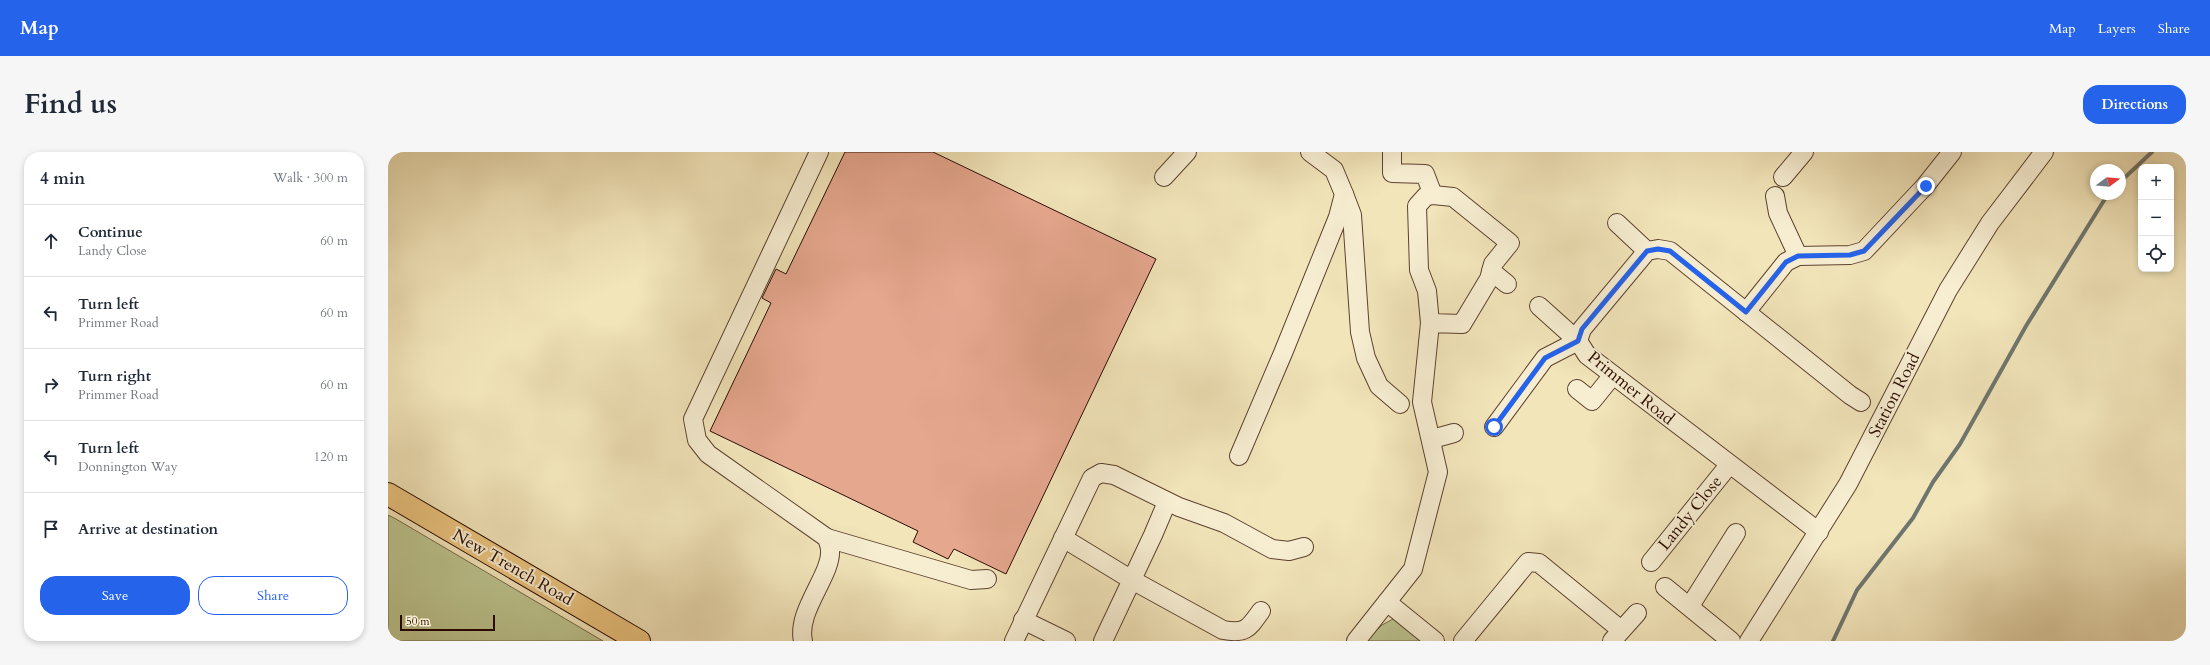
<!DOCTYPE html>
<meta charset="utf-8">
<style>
:root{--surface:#fff;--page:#f6f6f7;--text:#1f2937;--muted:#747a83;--line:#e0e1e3;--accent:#2563eb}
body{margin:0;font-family:Cardo,serif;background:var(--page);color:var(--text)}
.controls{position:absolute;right:12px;top:12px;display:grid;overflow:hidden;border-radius:8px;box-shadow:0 2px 6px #0003}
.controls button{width:36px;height:36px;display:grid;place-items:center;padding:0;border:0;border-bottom:1px solid var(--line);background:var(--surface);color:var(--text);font:20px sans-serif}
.compass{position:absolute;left:1702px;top:12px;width:36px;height:36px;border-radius:50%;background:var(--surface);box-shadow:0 2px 6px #0003;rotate:74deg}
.scale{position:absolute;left:12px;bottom:10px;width:95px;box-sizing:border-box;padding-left:4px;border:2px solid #2b0b01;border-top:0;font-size:11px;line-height:14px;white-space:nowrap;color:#2b0b01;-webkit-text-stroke:3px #f7eed2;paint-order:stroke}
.stop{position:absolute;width:12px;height:12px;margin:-9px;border:3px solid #2563eb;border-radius:50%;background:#fff}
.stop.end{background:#2563eb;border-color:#fff;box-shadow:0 1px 4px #0008}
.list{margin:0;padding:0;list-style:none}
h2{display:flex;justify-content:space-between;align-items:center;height:52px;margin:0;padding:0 16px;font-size:17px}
h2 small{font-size:13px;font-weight:400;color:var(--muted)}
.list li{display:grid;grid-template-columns:26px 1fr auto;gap:12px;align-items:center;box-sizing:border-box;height:72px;padding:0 16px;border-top:1px solid var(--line)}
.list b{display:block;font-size:15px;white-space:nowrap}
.list p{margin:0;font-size:13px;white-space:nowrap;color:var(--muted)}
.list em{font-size:13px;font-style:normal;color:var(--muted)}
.actions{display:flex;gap:8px;padding:12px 16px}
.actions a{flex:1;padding:9px 0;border:1px solid var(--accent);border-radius:16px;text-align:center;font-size:14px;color:var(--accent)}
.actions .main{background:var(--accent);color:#fff}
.icon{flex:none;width:22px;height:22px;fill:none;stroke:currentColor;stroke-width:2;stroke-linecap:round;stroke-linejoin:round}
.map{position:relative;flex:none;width:1798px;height:489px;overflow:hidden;border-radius:16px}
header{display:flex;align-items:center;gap:24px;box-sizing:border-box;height:56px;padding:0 20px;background:var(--accent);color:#fff}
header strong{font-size:19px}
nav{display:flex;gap:22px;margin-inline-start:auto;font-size:14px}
.intro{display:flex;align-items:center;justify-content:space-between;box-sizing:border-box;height:96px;padding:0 24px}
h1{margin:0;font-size:28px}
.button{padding:10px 18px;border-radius:16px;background:var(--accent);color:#fff;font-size:14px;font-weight:700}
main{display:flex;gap:24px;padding:0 24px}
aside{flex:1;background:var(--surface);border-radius:16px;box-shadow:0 2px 6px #0003}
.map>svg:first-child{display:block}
.green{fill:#bcc48f;stroke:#746848}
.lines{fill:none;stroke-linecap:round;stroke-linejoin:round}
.stream{stroke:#6f766f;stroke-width:4}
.building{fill:#e6a78f;stroke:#2b0b01}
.minor-casing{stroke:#5d422f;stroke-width:20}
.highway-casing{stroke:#2b0b01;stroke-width:24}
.minor{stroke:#f7eed2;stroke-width:18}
.highway{stroke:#e9c27d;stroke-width:22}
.route{stroke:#2563eb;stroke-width:5}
.labels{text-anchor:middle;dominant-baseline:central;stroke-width:4;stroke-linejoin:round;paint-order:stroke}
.street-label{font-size:17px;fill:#2b0b01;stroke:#f7eed2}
</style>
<header>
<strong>Map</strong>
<nav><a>Map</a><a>Layers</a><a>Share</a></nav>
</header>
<div class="intro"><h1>Find us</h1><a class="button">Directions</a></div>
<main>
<aside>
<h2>4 min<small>Walk · 300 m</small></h2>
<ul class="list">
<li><svg class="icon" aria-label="ahead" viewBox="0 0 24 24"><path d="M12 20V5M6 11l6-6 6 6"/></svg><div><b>Continue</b><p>Landy Close</p></div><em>60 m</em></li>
<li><svg class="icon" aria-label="left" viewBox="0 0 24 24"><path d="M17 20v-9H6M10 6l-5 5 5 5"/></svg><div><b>Turn left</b><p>Primmer Road</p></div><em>60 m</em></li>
<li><svg class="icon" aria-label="right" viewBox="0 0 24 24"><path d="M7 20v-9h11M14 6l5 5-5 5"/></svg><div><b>Turn right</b><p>Primmer Road</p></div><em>60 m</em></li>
<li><svg class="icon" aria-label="left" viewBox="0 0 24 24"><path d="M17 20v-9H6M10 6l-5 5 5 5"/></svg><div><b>Turn left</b><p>Donnington Way</p></div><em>120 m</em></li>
<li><svg class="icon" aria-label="arrive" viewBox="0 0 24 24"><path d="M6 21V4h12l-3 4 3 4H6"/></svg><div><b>Arrive at destination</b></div></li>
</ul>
<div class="actions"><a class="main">Save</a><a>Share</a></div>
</aside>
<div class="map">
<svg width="1798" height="489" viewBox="0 0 1798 489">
<rect width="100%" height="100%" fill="#f2e5ba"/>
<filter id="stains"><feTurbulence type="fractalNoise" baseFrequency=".005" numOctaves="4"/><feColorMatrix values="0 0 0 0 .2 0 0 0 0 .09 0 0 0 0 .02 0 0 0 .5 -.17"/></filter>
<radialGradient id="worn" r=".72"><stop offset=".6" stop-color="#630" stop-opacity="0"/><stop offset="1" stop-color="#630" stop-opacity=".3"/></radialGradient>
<g class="green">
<path d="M0,363L8,367L215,489H0Z"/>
<path d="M1005,467L1033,489H978L994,473Z"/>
</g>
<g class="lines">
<g class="stream">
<path d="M1732,30L1764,0"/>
<path d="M1445,489L1469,438L1525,366L1545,330L1572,292L1638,174L1720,42"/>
</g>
</g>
<path class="building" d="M457,0H545L768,107L618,422L566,397L560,407L525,390L530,379L322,279L383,151L374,146L388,117L398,122Z"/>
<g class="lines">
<defs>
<g id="minor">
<path d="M1004,0V21L1037,22L1045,43"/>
<path d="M776,25L799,0"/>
<path d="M1395,25L1416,0"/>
<path d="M956,42L964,63L972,180L978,206L991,234L1012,252"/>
<path d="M1387,44L1390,61L1410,104"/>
<path d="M1229,71L1259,99"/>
<path d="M1103,119L1119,132"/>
<path d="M1358,160L1398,110L1410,104L1462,103L1476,99L1537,34L1564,0"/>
<path d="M1189,237L1204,249L1225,223"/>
<path d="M1106,275L1157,206L1190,189L1151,154"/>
<path d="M1044,287L1066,281"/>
<path d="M851,304L895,201L950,65L956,42L946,18L922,0"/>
<path d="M1431,380L1199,203L1190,189L1194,177L1259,99L1270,97L1282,99L1462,243L1473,250"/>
<path d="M439,386L583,428L599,427"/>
<path d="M675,386L744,428L835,478C858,482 860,477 873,459"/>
<path d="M1263,410L1341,313"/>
<path d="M1277,435L1343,489"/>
<path d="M999,450L1047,489"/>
<path d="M1302,454L1348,381"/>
<path d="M635,468L678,489"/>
<path d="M415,489C408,459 444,423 442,398C442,394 440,390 439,386L320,302L309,288L305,267L431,0"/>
<path d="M626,489L704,326L713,321L726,323L791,355L836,371L884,397L901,399L916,395"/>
<path d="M715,489L765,383L779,350"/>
<path d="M968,489L1025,417L1050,320L1034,250L1042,171L1039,139L1031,118L1029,54L1038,44L1045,43L1065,45L1122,91L1105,112L1101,127L1074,172L1042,171"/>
<path d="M1075,489L1140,410L1151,411L1233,478"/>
<path d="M1224,489L1249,461"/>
<path d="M1361,489L1460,332L1560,138L1602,71L1656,0"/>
</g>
<path id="highway" d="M0,342L251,489"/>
</defs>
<use href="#minor" class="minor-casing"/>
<use href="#highway" class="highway-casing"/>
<use href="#minor" class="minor"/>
<use href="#highway" class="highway"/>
</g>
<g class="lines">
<path class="route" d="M1106,275L1157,206L1190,189L1194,177L1259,99L1270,97L1282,99L1358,160L1398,110L1410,104L1462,103L1476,99L1538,34"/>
</g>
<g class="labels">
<g class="street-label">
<text transform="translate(1243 236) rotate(39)">Primmer Road</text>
<text transform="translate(1506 243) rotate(-63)">Station Road</text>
<text transform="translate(1302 361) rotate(-51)">Landy Close</text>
<text transform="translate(125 415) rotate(30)">New Trench Road</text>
</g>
</g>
<rect width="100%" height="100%" filter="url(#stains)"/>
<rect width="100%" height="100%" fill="url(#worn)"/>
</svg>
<div class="controls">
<button>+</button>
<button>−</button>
<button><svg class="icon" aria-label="locate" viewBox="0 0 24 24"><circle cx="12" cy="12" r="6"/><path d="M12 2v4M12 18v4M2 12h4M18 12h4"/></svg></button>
</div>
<svg class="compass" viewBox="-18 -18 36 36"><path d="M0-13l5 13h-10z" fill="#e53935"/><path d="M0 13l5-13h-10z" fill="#747a83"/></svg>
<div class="scale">50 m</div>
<div class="stop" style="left:1106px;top:275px"></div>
<div class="stop end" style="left:1538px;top:34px"></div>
</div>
</main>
